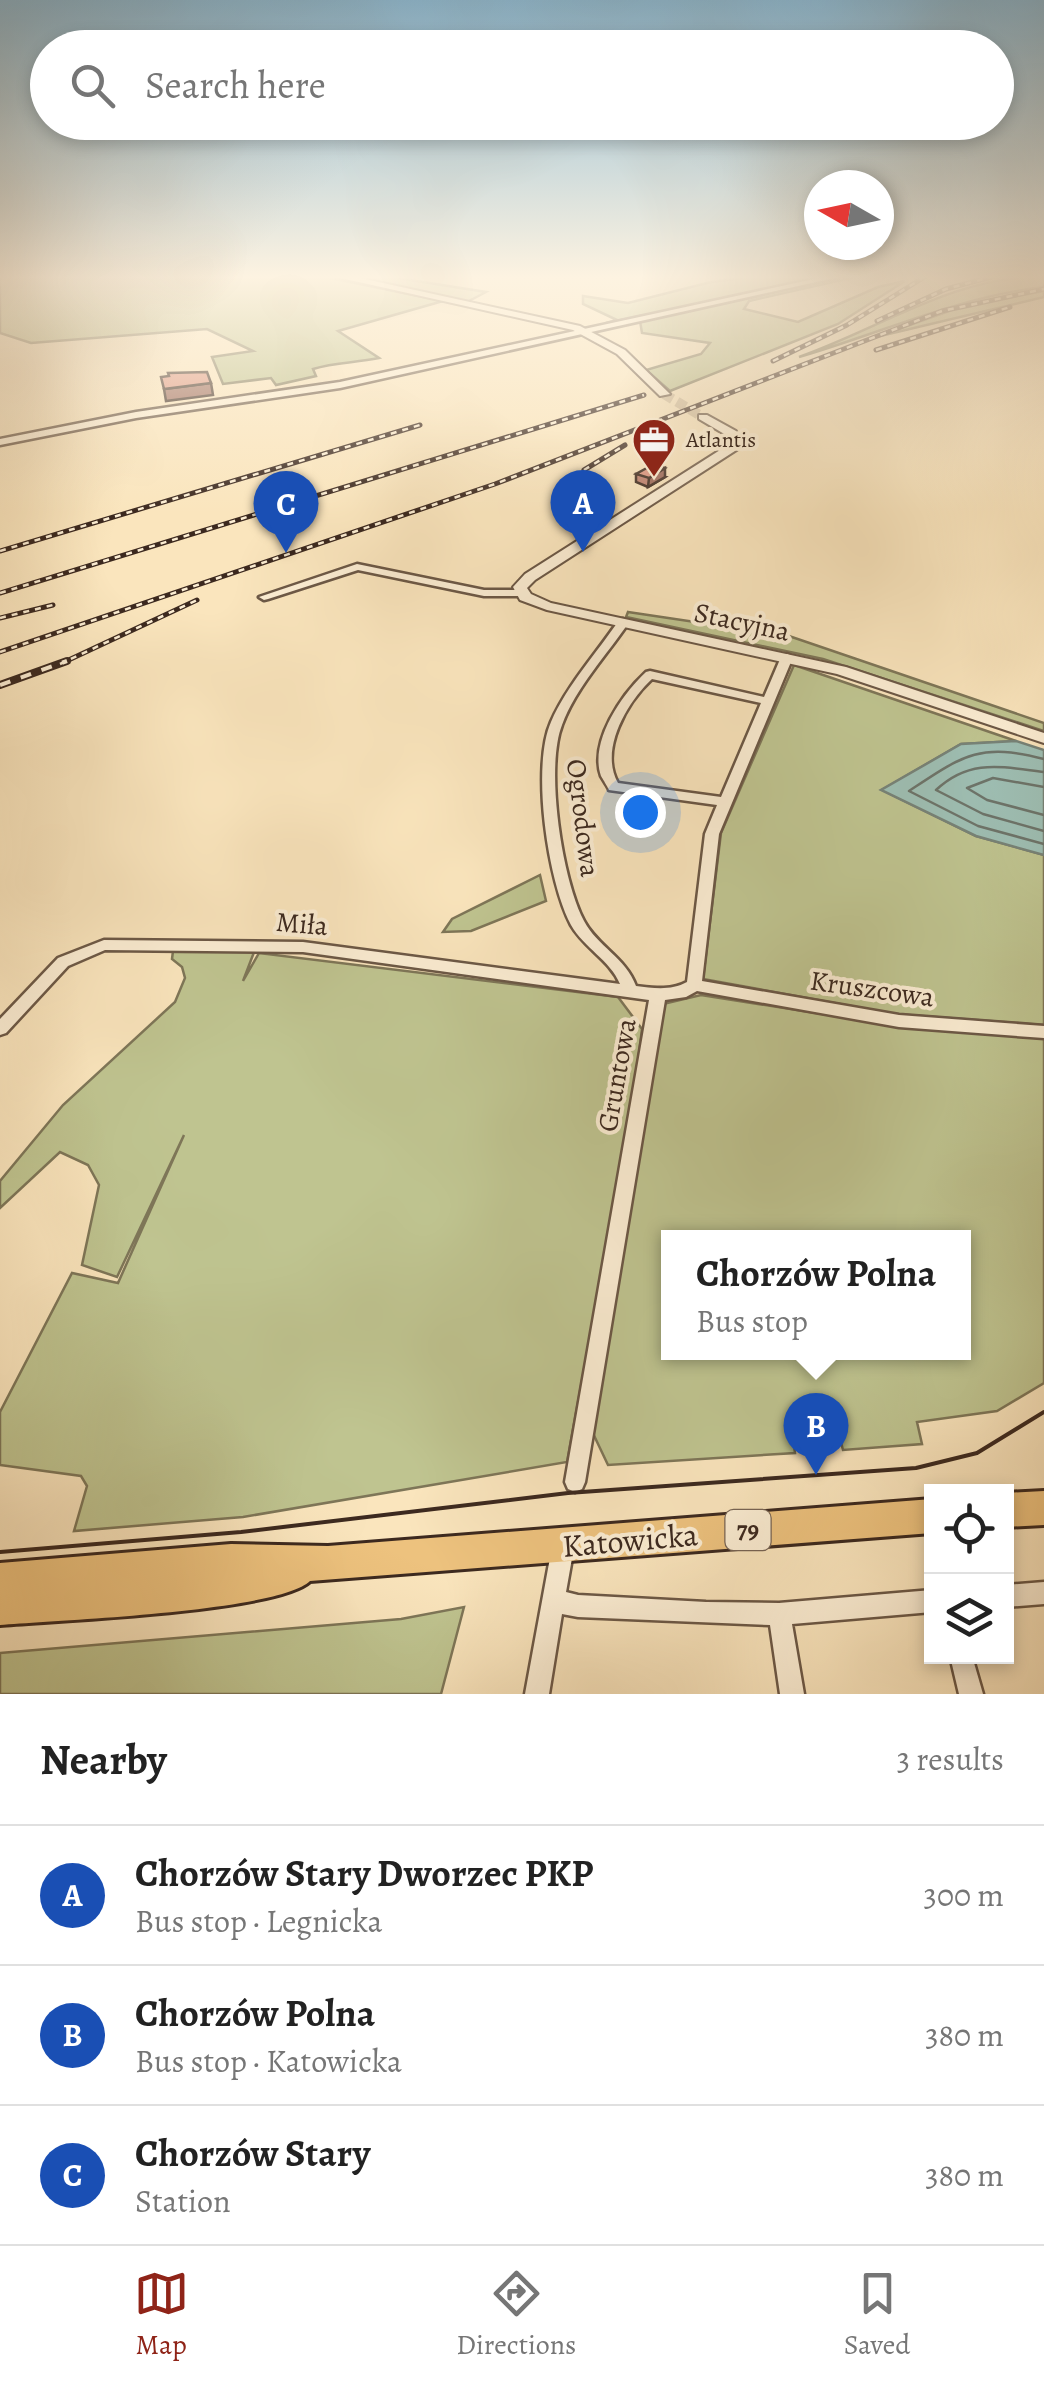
<!DOCTYPE html>
<meta charset="utf-8">
<style>
:root{--surface:#fff;--page:#f2f2f2;--text:#222;--muted:#767676;--line:#e0e0e0;--accent:#8f2418}
body{margin:0;font-family:Alegreya,serif;background:var(--page);color:var(--text)}
.controls{position:absolute;right:30px;bottom:30px;display:grid;overflow:hidden;border-radius:0px;box-shadow:0 5px 15px #0003}
.controls button{width:90px;height:90px;display:grid;place-items:center;padding:0;border:0;border-bottom:2px solid var(--line);background:var(--surface);color:var(--text);font:50px sans-serif}
.compass{position:absolute;left:804px;top:170px;width:90px;height:90px;border-radius:50%;background:var(--surface);box-shadow:0 5px 15px #0003;rotate:279deg}
.you{position:absolute;left:640px;top:812px;width:35px;height:35px;margin:-25px;border:8px solid #fff;border-radius:50%;background:#1a73e8;box-shadow:0 0 0 15px #1a73e833}
.badge{display:grid;place-items:center;width:65px;height:65px;border-radius:50%;background:var(--accent);color:#fff;font-size:32px;font-weight:700}
.pin{position:absolute;translate:-50% -82px;filter:drop-shadow(0 2px 5px #0008)}
.pin::after{content:'';position:absolute;top:52px;width:35px;height:30px;background:inherit;clip-path:polygon(0 0,100% 0,50% 100%)}
.popup{position:absolute;left:661px;top:1230px;width:310px;height:130px;box-sizing:border-box;display:grid;place-content:center;border-radius:0px;background:var(--surface);filter:drop-shadow(0 2px 8px #0005);font-size:32px;white-space:nowrap;color:var(--muted)}
.popup b{font-size:38px;color:var(--text)}
.popup::after{content:'';position:absolute;left:50%;top:100%;margin-left:-20px;border:20px solid transparent;border-top-color:var(--surface)}
.list{margin:0;padding:0;list-style:none}
h2{display:flex;justify-content:space-between;align-items:center;height:130px;margin:0;padding:0 40px;font-size:42px}
h2 small{font-size:32px;font-weight:400;color:var(--muted)}
.list li{display:grid;grid-template-columns:65px 1fr auto;gap:30px;align-items:center;box-sizing:border-box;height:140px;padding:0 40px;border-top:2px solid var(--line)}
.list b{display:block;font-size:38px;white-space:nowrap}
.list p{margin:0;font-size:32px;white-space:nowrap;color:var(--muted)}
.list em{font-size:32px;font-style:normal;color:var(--muted)}
.icon{flex:none;width:55px;height:55px;fill:none;stroke:currentColor;stroke-width:2;stroke-linecap:round;stroke-linejoin:round}
.map{position:relative;flex:none;width:1044px;height:1694px;overflow:hidden}
.search{position:absolute;background:var(--surface);box-shadow:0 5px 15px #0003;left:30px;right:30px;top:30px;height:110px;display:flex;align-items:center;gap:25px;box-sizing:border-box;padding:0 35px;border-radius:55px;color:var(--muted);font-size:38px}
.sheet{height:550px;background:var(--surface)}
nav{display:flex;justify-content:space-around;align-items:center;box-sizing:border-box;height:140px;border-top:2px solid var(--line);background:var(--surface);font-size:28px;color:var(--muted)}
nav a{display:grid;justify-items:center;gap:5px}
nav .on{color:var(--accent)}
.map>svg:first-child{display:block}
.green{fill:#bfc490;stroke:#7e7658;stroke-width:2.5;fill-rule:evenodd}
.water{fill:#9ebfb4;stroke:#778378;stroke-width:2.5}
.lines{fill:none;stroke-linecap:round;stroke-linejoin:round}
.shore{stroke:#6d746a;stroke-width:2.5}
.tertiary-tunnel{stroke:#d4bf9d;stroke-width:10;stroke-dasharray:10 5;stroke-linecap:butt}
.minor-casing{stroke:#6c5846;stroke-width:5}
.tertiary-casing{stroke:#6c5846;stroke-width:4}
.primary-casing{stroke:#3c291f;stroke-width:6}
.minor{fill:#fceed4;fill-rule:evenodd}
.tertiary{fill:#fceed4;fill-rule:evenodd}
.primary{fill:#edc27e;fill-rule:evenodd}
.tram{stroke:#3c291f;stroke-width:4}
.rail-far1-casing{stroke:#3c291f;stroke-width:5}
.rail-casing{stroke:#3c291f;stroke-width:8}
.rail-far1{stroke:#fceed4;stroke-width:2.5;stroke-dasharray:6;stroke-linecap:butt}
.rail{stroke:#fceed4;stroke-width:4;stroke-dasharray:11;stroke-linecap:butt}
.wall{fill:#be7f6e;stroke:#3c291f;stroke-width:2.5}
.shaded-wall{fill:#9b685a;stroke:#3c291f;stroke-width:2.5}
.building{fill:#dd9480;stroke:#3c291f;stroke-width:2.5}
.labels{text-anchor:middle;dominant-baseline:central;stroke-width:8;stroke-linejoin:round;paint-order:stroke}
.far-poi-label{font-size:22px;fill:#3c291f;stroke:#fceed4;text-anchor:start}
.shield{fill:#fceed4;stroke:#766455;stroke-width:2.5}
.shield-label{font-size:25px;font-weight:bold;fill:#3c291f}
.street-label{font-size:28px;fill:#3c291f;stroke:#fceed4}
.near-street-label{font-size:32px;fill:#3c291f;stroke:#fceed4}
</style>
<div class="map">
<svg width="1044" height="1694" viewBox="0 0 1044 1694">
<rect width="100%" height="100%" fill="#fae5bd"/>
<filter id="stains"><feTurbulence type="fractalNoise" baseFrequency=".002" numOctaves="4"/><feColorMatrix values="0 0 0 0 .2 0 0 0 0 .09 0 0 0 0 .02 0 0 0 .5 -.17"/></filter>
<radialGradient id="worn" r=".72"><stop offset=".6" stop-color="#630" stop-opacity="0"/><stop offset="1" stop-color="#630" stop-opacity=".3"/></radialGradient>
<g class="green">
<path d="M0,276H320L443,301L338,331L379,358C355,363 335,362 313,369L316,376L276,385L271,378L223,384L212,357L253,351L207,329L31,343L0,333Z"/>
<path d="M349,276H385L486,292L467,302Z"/>
<path d="M757,276H835L606,323L617,320L583,304V296L628,303L711,282Z"/>
<path d="M846,276H859L749,301L744,309L798,322L878,287L905,281L838,324L670,391L646,370L701,354L710,343L642,333L640,321Z"/>
<path d="M1044,276V287C957,297 882,333 799,357C881,328 955,276 1044,276Z"/>
<path d="M1044,291V297L876,337L963,306Z"/>
<path d="M628,612L789,636L1044,723V731L823,659L626,617Z"/>
<path d="M794,665L1016,741L961,744L882,790L976,836L1044,855V1025L895,1014L703,979L721,833Z"/>
<path d="M540,875L546,901L471,931L443,932L452,919Z"/>
<path d="M256,947L243,981L259,953L618,997L642,1029L633,1102L567,1462L243,1517L74,1531L87,1486L81,1476L0,1465V1412L72,1273L118,1283L184,1135L117,1277L82,1265L99,1185L88,1165L60,1152L0,1208V1181L63,1105L175,1002L185,978L182,967L172,959L173,951Z"/>
<path d="M701,995L892,1025L1044,1036V1383L997,1411L917,1422L922,1444L843,1450L837,1427L792,1431L795,1453L608,1465L590,1427L663,1004ZM668,1238H964V1352H668Z"/>
<path d="M464,1607L441,1694H0V1653L401,1619Z"/>
</g>
<path class="water" d="M1016,741L1044,750V855L976,836L881,790L961,744Z"/>
<g class="lines">
<g class="shore">
<path d="M1044,759C979,742 962,756 909,791L978,826L1044,844"/>
<path d="M1044,772C1002,767 970,758 936,790L983,814L1044,831"/>
<path d="M1044,787L993,778L967,788L987,800L1044,815"/>
</g>
<path class="tertiary-tunnel" d="M664,394L703,417"/>
<defs>
<g id="minor">
<path d="M828,276H843L340,388L136,418L0,445V439L136,412L340,382Z"/>
<path d="M357,564L484,590H522L527,593L522,596H484L358,570L268,599L264,600L259,597Z"/>
<path d="M623,619L629,622C607,655 576,687 562,725C545,768 562,880 584,921C597,946 626,958 636,986C653,988 671,991 687,982L705,834L717,805L609,790C609,789 601,776 601,776C589,742 622,694 646,672L650,671L764,697L781,657L787,654L793,657L719,834L702,981L899,1015L1044,1026V1038L899,1027L697,991L686,997L665,1000L585,1482L582,1489L575,1492L568,1489L565,1482L649,1000L303,952L105,950L68,966L6,1033L0,1035V1019L58,958L104,940L303,942L620,984C610,960 584,948 571,925C548,882 531,767 551,722C567,685 597,653 619,620ZM652,679L761,703L721,797L618,783C599,750 627,702 652,679Z"/>
<path d="M563,1536L571,1539L574,1547L566,1592L578,1595L706,1602L779,1603L932,1590V1612L792,1624L804,1694H780L770,1625L578,1617L562,1614L549,1694H525L552,1547L555,1539Z"/>
<path d="M1044,1582V1604L1006,1607V1585Z"/>
<path d="M950,1656H972L983,1694H959Z"/>
</g>
<g id="tertiary">
<path d="M332,276H351L580,326L625,350L670,394L660,396L617,354L573,330Z"/>
<path d="M699,415H707L736,431L738,449L535,580L527,588L531,594L551,603L846,667L1044,733V743L837,674L547,610L520,600L513,587L525,574L728,445L726,435L699,419Z"/>
</g>
<g id="primary">
<path d="M1044,1491V1525L1006,1527V1493Z"/>
<path d="M932,1499V1533L310,1581C277,1612 56,1620 0,1625V1563L231,1544L328,1546Z"/>
</g>
</defs>
<use href="#minor" class="minor-casing"/>
<use href="#tertiary" class="tertiary-casing"/>
<use href="#primary" class="primary-casing"/>
<use href="#minor" class="minor"/>
<use href="#tertiary" class="tertiary"/>
<use href="#primary" class="primary"/>
<path class="tram" d="M0,1552L241,1532L568,1493L916,1468L977,1453L1044,1412"/>
<defs>
<g id="rail-far1">
<path d="M877,321L946,289L995,276"/>
<path d="M876,350L1010,307"/>
<path d="M773,361L847,325L926,276"/>
<path d="M584,470L625,445"/>
<path d="M0,551L420,425"/>
<path d="M0,593L644,395"/>
<path d="M0,618L53,605"/>
<path d="M0,652L495,484L942,311L1044,289"/>
<path d="M60,664L197,600"/>
</g>
<path id="rail" d="M0,685L67,661"/>
</defs>
<use href="#rail-far1" class="rail-far1-casing"/>
<use href="#rail" class="rail-casing"/>
<use href="#rail-far1" class="rail-far1"/>
<use href="#rail" class="rail"/>
</g>
<path class="wall" d="M636,474L665,477L648,487L636,482Z"/>
<g class="shaded-wall">
<path d="M211,383L213,395L166,401L164,389Z"/>
<path d="M665,468V477L648,487L649,478Z"/>
</g>
<g class="building">
<path d="M207,372L211,383L164,389L161,377L169,376L168,373Z"/>
<path d="M654,464L665,468L649,478L636,474Z"/>
</g>
<linearGradient id="sky" x2="0" y2="1"><stop stop-color="#8ab8d3"/><stop offset="0.54" stop-color="#fdf3e1"/><stop offset="1" stop-color="#fdf3e1" stop-opacity="0"/></linearGradient>
<rect width="1044" height="513" fill="url(#sky)"/>
<defs>
<symbol id="office-pin" viewBox="-11 -11 22 30"><path d="M0 17L-7.5 6A9.5 9.5 0 1 1 7.5 6Z" fill="#8f2418" stroke="#fceed4"/><path d="M-6-3h4V-5.5h4V-3h4V5H-6ZM-1-4.5V-3h2v-1.5ZM-6 0V1H6V0Z" fill="#fff"/></symbol>
</defs>
<g fill-rule="evenodd">
<use href="#office-pin" x="629" y="415" width="50" height="68"/>
</g>
<g class="labels">
<g class="far-poi-label">
<text x="686" y="440">Atlantis</text>
</g>
<rect class="shield" x="725.5" y="1510" width="45" height="40" rx="8"/>
<g class="shield-label">
<text x="748" y="1530">79</text>
</g>
<g class="street-label">
<text transform="translate(742 622) rotate(12)">Stacyjna</text>
<text transform="translate(583 818) rotate(83)">Ogrodowa</text>
<text transform="translate(302 924) rotate(5)">Miła</text>
<text transform="translate(872 989) rotate(8)">Kruszcowa</text>
<text transform="translate(617 1075) rotate(-80)">Gruntowa</text>
</g>
<g class="near-street-label">
<text transform="translate(630 1540) rotate(-5)">Katowicka</text>
</g>
</g>
<rect width="100%" height="100%" filter="url(#stains)"/>
<rect width="100%" height="100%" fill="url(#worn)"/>
</svg>
<div class="controls">
<button><svg class="icon" aria-label="locate" viewBox="0 0 24 24"><circle cx="12" cy="12" r="6"/><path d="M12 2v4M12 18v4M2 12h4M18 12h4"/></svg></button>
<button><svg class="icon" aria-label="layers" viewBox="0 0 24 24"><path d="M12 4l9 5-9 5-9-5zM3 14l9 5 9-5"/></svg></button>
</div>
<svg class="compass" viewBox="-18 -18 36 36"><path d="M0-13l5 13h-10z" fill="#e53935"/><path d="M0 13l5-13h-10z" fill="#767676"/></svg>
<div class="you"></div>
<div class="pin badge" style="left:583px;top:552px;background:#1a4fb4">A</div>
<div class="pin badge" style="left:816px;top:1475px;background:#1a4fb4">B</div>
<div class="popup"><b>Chorzów Polna</b>Bus stop</div>
<div class="pin badge" style="left:286px;top:553px;background:#1a4fb4">C</div>
<div class="search"><svg class="icon" aria-label="search" viewBox="0 0 24 24"><circle cx="10" cy="10" r="6"/><path d="M15 15l6 6"/></svg>Search here</div>
</div>
<section class="sheet">
<h2>Nearby<small>3 results</small></h2>
<ul class="list">
<li><span class="badge" style="background:#1a4fb4">A</span><div><b>Chorzów Stary Dworzec PKP</b><p>Bus stop · Legnicka</p></div><em>300 m</em></li>
<li><span class="badge" style="background:#1a4fb4">B</span><div><b>Chorzów Polna</b><p>Bus stop · Katowicka</p></div><em>380 m</em></li>
<li><span class="badge" style="background:#1a4fb4">C</span><div><b>Chorzów Stary</b><p>Station</p></div><em>380 m</em></li>
</ul>
</section>
<nav>
<a class="on"><svg class="icon" aria-label="map" viewBox="0 0 24 24"><path d="M3 6l6-2 6 2 6-2v14l-6 2-6-2-6 2zM9 4v14M15 6v14"/></svg>Map</a>
<a><svg class="icon" aria-label="directions" viewBox="0 0 24 24"><path d="M12 3l9 9-9 9-9-9zM9 14v-3h6M13 9l2 2-2 2"/></svg>Directions</a>
<a><svg class="icon" aria-label="saved" viewBox="0 0 24 24"><path d="M7 4h10v16l-5-4-5 4z"/></svg>Saved</a>
</nav>
